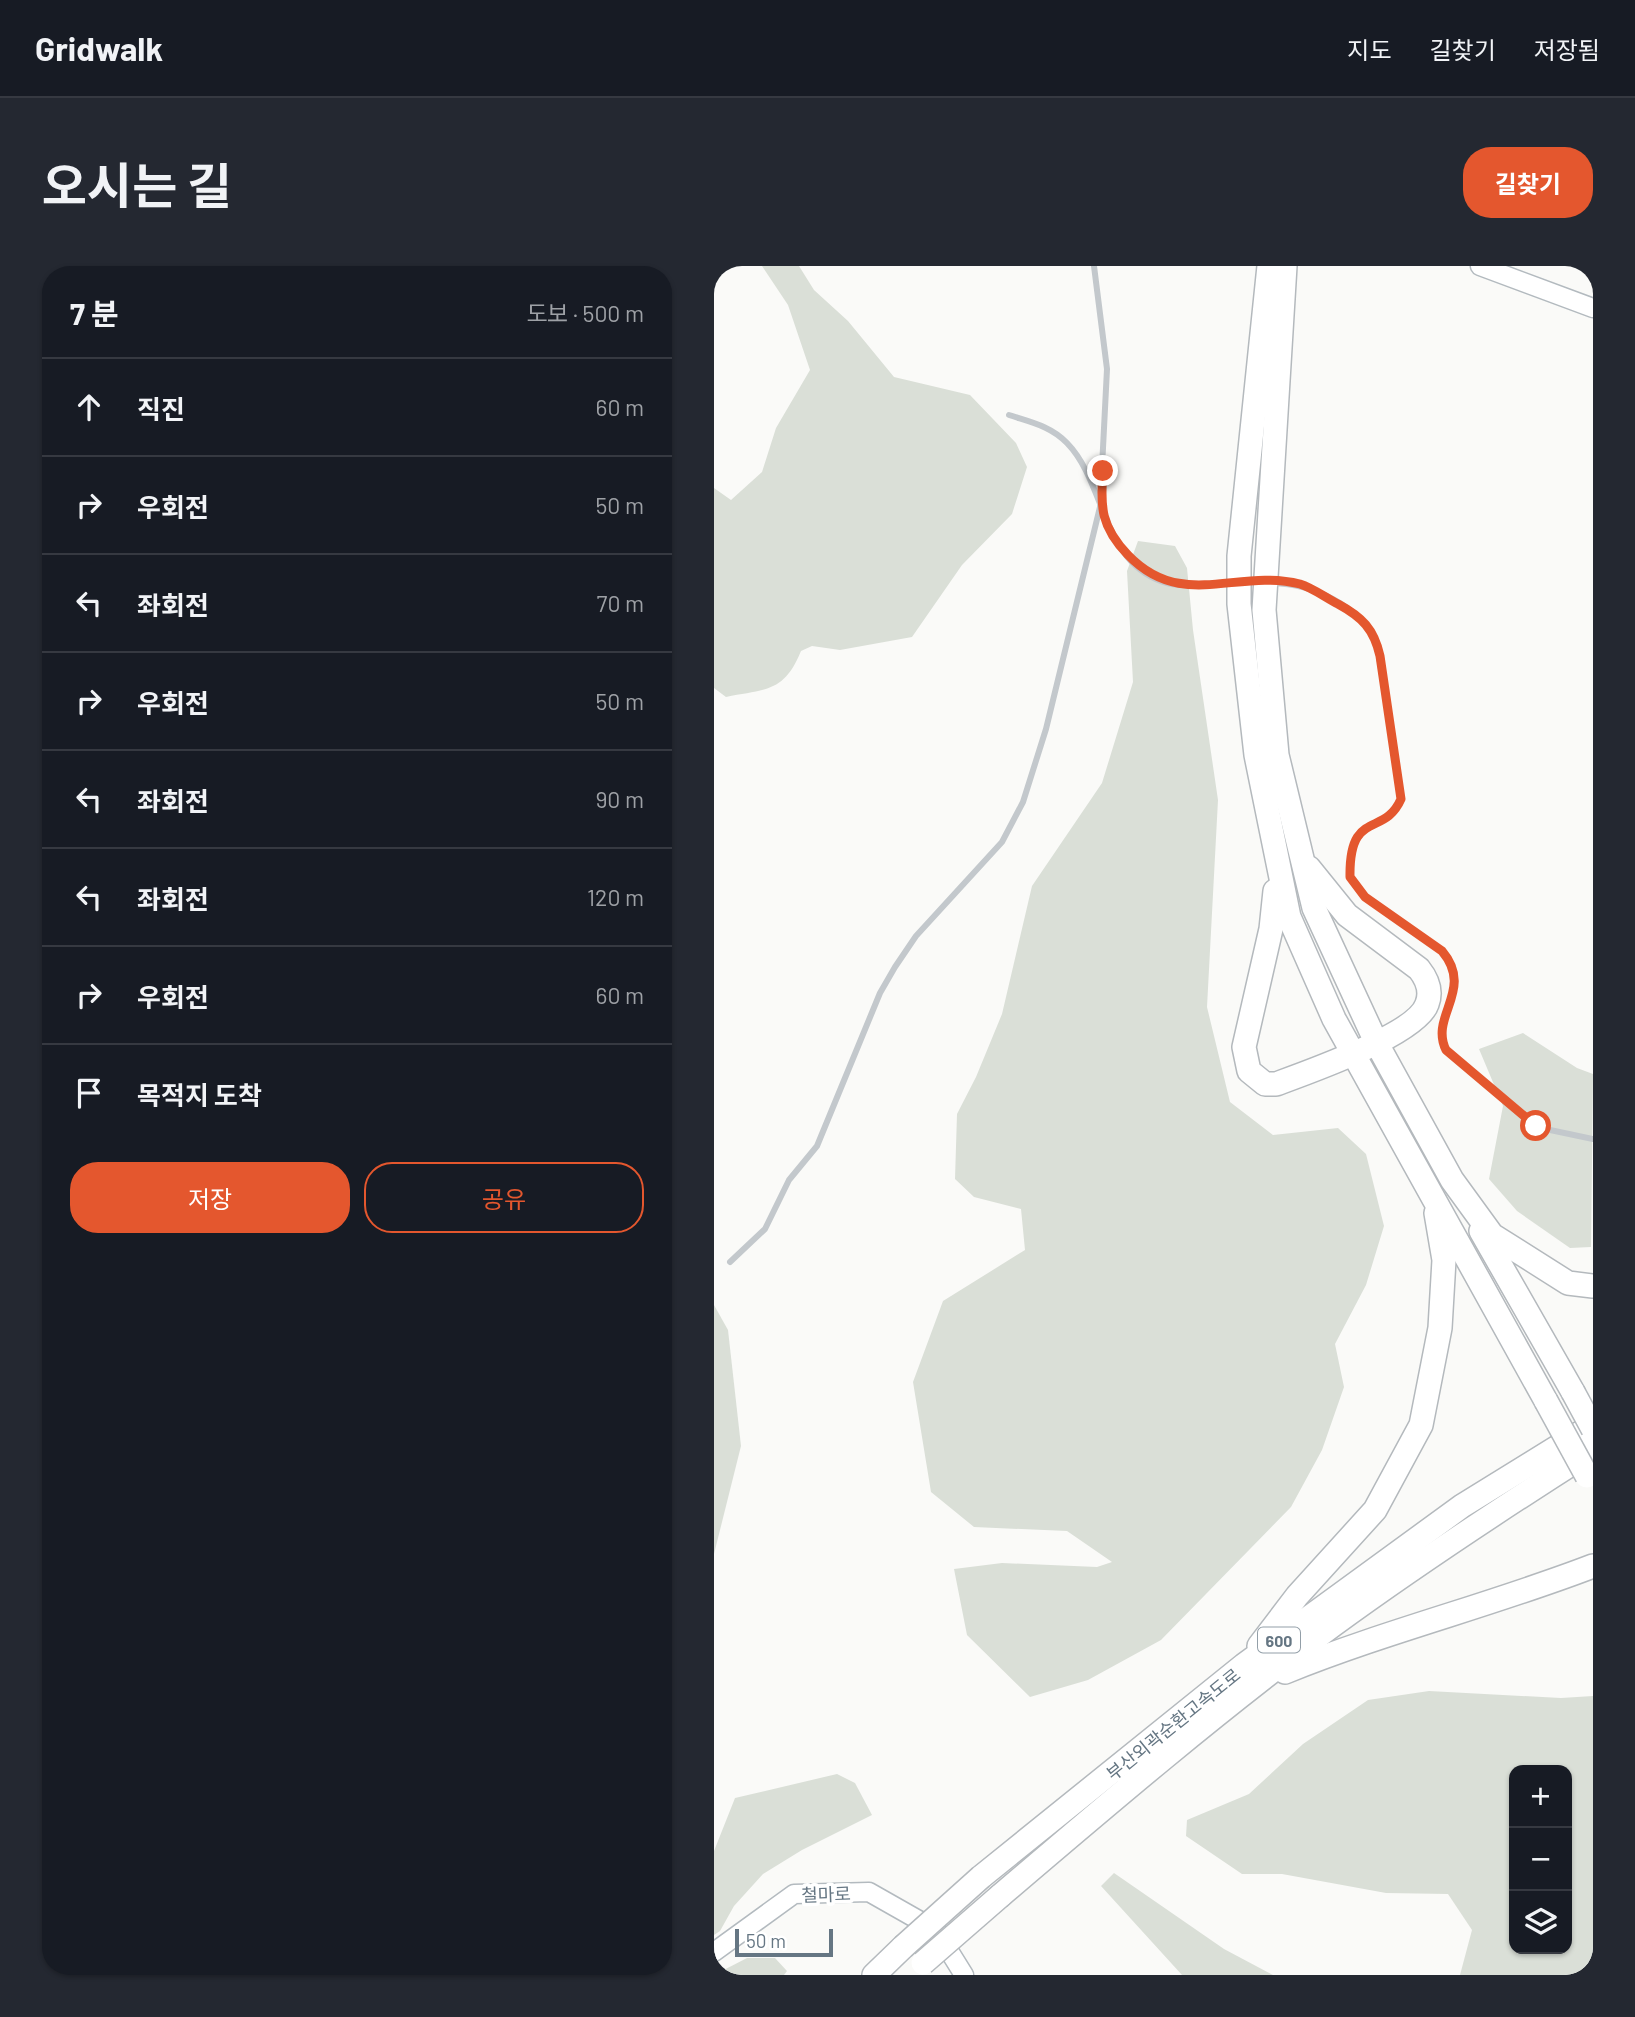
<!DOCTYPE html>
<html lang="ko">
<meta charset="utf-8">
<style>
:root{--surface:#171b24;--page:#242831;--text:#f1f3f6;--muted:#9ea1a6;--line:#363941;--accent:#e4572e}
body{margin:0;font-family:Barlow,"Noto Sans KR",sans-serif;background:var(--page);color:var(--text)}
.controls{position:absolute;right:21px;bottom:21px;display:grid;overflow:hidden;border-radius:14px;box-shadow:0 2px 5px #0004}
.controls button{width:63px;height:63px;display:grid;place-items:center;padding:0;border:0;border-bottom:2px solid var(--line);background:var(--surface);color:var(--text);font:35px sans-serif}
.scale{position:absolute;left:21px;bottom:18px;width:98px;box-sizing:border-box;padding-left:7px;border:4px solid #657683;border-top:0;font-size:19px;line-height:24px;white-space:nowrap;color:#657683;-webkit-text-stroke:5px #fff;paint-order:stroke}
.stop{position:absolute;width:21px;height:21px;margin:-16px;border:5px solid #e4572e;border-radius:50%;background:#fff}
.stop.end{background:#e4572e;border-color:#fff;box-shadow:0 2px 7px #0008}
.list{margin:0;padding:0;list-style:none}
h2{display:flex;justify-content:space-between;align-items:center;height:91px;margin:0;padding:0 28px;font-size:30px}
h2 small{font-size:23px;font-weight:400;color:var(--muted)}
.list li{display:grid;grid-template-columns:46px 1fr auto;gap:21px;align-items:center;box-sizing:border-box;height:98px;padding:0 28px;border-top:2px solid var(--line)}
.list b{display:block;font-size:26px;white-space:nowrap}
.list em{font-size:23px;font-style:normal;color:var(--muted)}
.actions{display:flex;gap:14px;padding:21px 28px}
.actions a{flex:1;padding:16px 0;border:2px solid var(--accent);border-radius:28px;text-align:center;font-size:24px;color:var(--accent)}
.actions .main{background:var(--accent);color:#fff}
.icon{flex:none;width:38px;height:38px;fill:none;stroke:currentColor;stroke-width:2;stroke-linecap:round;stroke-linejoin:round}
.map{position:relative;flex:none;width:879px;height:1709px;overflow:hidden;border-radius:28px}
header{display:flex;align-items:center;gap:42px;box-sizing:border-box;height:98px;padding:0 35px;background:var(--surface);border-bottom:2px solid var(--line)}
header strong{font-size:33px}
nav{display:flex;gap:38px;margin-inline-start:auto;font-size:24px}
.intro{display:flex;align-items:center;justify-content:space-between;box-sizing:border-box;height:168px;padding:0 42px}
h1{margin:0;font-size:49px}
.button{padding:18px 32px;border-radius:28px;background:var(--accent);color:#fff;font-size:24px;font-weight:700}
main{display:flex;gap:42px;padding:0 42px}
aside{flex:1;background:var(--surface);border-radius:28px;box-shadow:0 2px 5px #0004}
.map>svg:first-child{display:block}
.green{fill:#dadfd7;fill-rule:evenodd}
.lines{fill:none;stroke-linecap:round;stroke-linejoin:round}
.secondary-casing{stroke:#b3babf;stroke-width:21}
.highway-casing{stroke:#b4b9bd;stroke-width:26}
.lane{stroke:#c3c8cc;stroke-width:6}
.street{stroke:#c3c8cc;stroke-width:12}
.secondary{stroke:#fff;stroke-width:18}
.highway{stroke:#fff;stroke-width:23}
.highway-bridge-casing{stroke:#b4b9bd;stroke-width:26;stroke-linecap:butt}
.highway-bridge{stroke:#fff;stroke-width:23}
.route{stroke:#e4572e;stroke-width:9}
.labels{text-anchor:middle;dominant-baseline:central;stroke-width:7;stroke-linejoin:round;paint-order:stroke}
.shield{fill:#fff;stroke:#939fa8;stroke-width:2}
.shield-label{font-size:16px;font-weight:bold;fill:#657683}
.street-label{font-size:18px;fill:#657683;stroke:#fff}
</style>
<header>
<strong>Gridwalk</strong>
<nav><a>지도</a><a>길찾기</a><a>저장됨</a></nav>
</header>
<div class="intro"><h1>오시는 길</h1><a class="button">길찾기</a></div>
<main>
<aside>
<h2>7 분<small>도보 · 500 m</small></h2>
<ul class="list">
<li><svg class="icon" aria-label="ahead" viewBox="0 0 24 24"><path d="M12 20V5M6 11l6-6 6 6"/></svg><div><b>직진</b></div><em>60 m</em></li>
<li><svg class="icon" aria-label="right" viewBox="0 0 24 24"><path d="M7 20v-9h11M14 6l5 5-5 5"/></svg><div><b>우회전</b></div><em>50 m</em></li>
<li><svg class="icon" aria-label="left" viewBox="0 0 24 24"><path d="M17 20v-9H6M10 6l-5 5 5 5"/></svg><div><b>좌회전</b></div><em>70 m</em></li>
<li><svg class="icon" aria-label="right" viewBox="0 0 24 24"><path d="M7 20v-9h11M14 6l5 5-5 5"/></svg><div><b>우회전</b></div><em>50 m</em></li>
<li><svg class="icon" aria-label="left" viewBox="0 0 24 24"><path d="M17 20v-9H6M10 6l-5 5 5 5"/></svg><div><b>좌회전</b></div><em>90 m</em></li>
<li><svg class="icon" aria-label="left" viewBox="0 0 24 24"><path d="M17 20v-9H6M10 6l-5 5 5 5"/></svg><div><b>좌회전</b></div><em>120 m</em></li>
<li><svg class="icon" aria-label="right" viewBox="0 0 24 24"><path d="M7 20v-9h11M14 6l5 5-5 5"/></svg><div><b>우회전</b></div><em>60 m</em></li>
<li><svg class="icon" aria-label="arrive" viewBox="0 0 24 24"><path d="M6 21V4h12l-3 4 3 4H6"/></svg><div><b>목적지 도착</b></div></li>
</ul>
<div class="actions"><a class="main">저장</a><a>공유</a></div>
</aside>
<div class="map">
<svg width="879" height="1709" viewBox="0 0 879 1709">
<rect width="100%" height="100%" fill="#fafaf8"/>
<g class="green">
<path d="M48,0H85L100,24L134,55L180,111L256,129L302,177L313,201L298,248L248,299L198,371L126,384L98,380L87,385C70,427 51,423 12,431L0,422V222L17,234L48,206L62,162L96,104L74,39Z"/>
<path d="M424,275L461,280L473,302L479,364L504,534L493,741L516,836L559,869L624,862L652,888L670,960L652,1019L621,1078L630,1121L608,1184L577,1241L447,1374L374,1414L316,1431L253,1369L240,1303L288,1297L383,1301L398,1296L353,1265L260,1261L217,1226L199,1116L229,1035L311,984L307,943L260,931L241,913L243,848L262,811L288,748L318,620L388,517L419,416L413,305Z"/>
<path d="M809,767L863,802L879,808L877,981L856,982L803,945L775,913L789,840L765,783Z"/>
<path d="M0,1039L14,1064L27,1180L0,1288Z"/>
<path d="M715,1425L847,1432L879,1430V1709H746L758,1664L734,1628L672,1627L568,1608H528L472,1570L473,1554L535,1528L589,1478L654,1434ZM800,1504H853V1683H800Z"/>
<path d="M123,1508L141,1517L158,1549L88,1584L49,1608L20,1640L6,1665L0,1669V1585L21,1532Z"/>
<path d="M400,1607L510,1683L559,1709H468L387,1620Z"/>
<path d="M33,1692H61L73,1705L70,1709H0Z"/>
</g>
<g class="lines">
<defs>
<g id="secondary">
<path d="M766,0L879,42"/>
<path d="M0,1686L80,1628L155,1626L222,1664L250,1709"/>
</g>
<g id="highway">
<path d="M555,0L525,290V338L542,489L575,651L620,753L832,1135"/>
<path d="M571,0L550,344L563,489L600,642L662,776L738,914L778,969L854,1017L879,1020"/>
<path d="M561,625L557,663L530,781L535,805L551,818H562C592,807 703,768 713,738C718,725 713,713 705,703L633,649L595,602"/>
<path d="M767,965L859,1126"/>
<path d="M545,1380L583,1330L661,1244L707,1159L726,1062L730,994L722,947"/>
<path d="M571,1406C672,1365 778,1339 879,1300"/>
<path d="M267,1611L530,1399L748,1240L879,1159"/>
<path d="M286,1630C395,1537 504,1444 619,1359C704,1297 791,1240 879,1184"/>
<path d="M160,1709L189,1681"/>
</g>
</defs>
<use href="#secondary" class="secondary-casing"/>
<use href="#highway" class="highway-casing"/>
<g class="lane">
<path d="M295,149C316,156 337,160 353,177C392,217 387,295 449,316C470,323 497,316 519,317"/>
<path d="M558,317C599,318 645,339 663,377L687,533C669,572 635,546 636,611L651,631L728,685C761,724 715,750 732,784L822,861L879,873"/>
<path d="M16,996L51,963L75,914L103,880L166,727L181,701L202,670L288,576L309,536L332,463L386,241L393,103L380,0"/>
</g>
<path class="street" d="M0,2L2,0"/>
<use href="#secondary" class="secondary"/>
<use href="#highway" class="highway"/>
<defs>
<g id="highway-bridge">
<path d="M859,1126L879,1163"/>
<path d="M832,1135L873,1210"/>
<path d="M189,1681L267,1611"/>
<path d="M209,1697L286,1630"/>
</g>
</defs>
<use href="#highway-bridge" class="highway-bridge-casing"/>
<use href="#highway-bridge" class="highway-bridge"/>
</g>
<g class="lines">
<path class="route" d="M389,205C386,241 387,261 414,289C468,345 522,302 586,318C599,322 612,332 624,338C648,351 660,363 666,390L687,533C670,572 635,542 636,611L651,631L728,685C761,724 715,750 732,784L822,860"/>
</g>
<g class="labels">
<rect class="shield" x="544" y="1361.5" width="42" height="25" rx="5"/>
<g class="shield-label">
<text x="565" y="1374">600</text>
</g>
<g class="street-label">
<text transform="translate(459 1458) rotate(-39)">부산외곽순환고속도로</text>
<text transform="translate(112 1628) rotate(-2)">철마로</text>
</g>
</g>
</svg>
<div class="controls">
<button>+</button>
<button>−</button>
<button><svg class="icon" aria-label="layers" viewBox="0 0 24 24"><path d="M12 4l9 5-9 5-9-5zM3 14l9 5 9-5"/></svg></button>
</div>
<div class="scale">50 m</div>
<div class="stop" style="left:822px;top:860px"></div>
<div class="stop end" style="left:389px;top:205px"></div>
</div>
</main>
